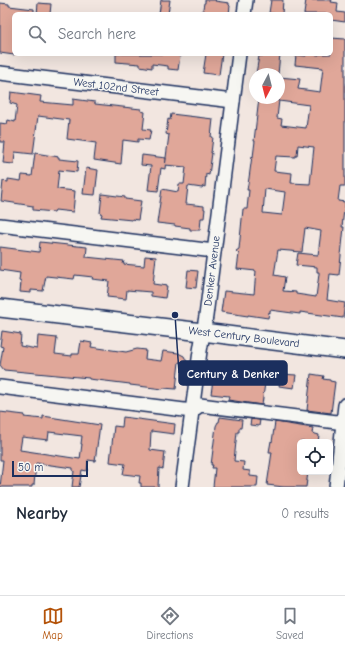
<!DOCTYPE html>
<style>
:root{--surface:#fff;--page:#f2f2f3;--text:#1f2937;--muted:#747a83;--line:#e0e1e3;--accent:#b45309}
body{margin:0;font-family:"Comic Neue",sans-serif;background:var(--page);color:var(--text)}
.controls{position:absolute;right:12px;bottom:12px;display:grid;overflow:hidden;border-radius:6px;box-shadow:0 4px 16px #0002}
.controls button{width:36px;height:36px;display:grid;place-items:center;padding:0;border:0;border-bottom:1px solid var(--line);background:var(--surface);color:var(--text);font:20px sans-serif}
.compass{position:absolute;left:249px;top:68px;width:36px;height:36px;border-radius:50%;background:var(--surface);box-shadow:0 4px 16px #0002;rotate:187deg}
.scale{position:absolute;left:12px;bottom:10px;width:76px;box-sizing:border-box;padding-left:4px;border:2px solid #1b2f5e;border-top:0;font-size:11px;line-height:14px;white-space:nowrap;color:#1b2f5e;-webkit-text-stroke:3px #f6f6f2;paint-order:stroke}
.list{margin:0;padding:0;list-style:none}
h2{display:flex;justify-content:space-between;align-items:center;height:52px;margin:0;padding:0 16px;font-size:17px}
h2 small{font-size:13px;font-weight:400;color:var(--muted)}
.icon{flex:none;width:22px;height:22px;fill:none;stroke:currentColor;stroke-width:2;stroke-linecap:round;stroke-linejoin:round}
.map{position:relative;flex:none;width:345px;height:487px;overflow:hidden}
.search{position:absolute;background:var(--surface);box-shadow:0 4px 16px #0002;left:12px;right:12px;top:12px;height:44px;display:flex;align-items:center;gap:10px;box-sizing:border-box;padding:0 14px;border-radius:6px;color:var(--muted);font-size:15px}
.sheet{height:108px;background:var(--surface)}
nav{display:flex;justify-content:space-around;align-items:center;box-sizing:border-box;height:56px;border-top:1px solid var(--line);background:var(--surface);font-size:11px;color:var(--muted)}
nav a{display:grid;justify-items:center;gap:2px}
nav .on{color:var(--accent)}
.map>svg:first-child{display:block}
.building{fill:#e0a799;stroke:#1b2f5e;fill-rule:evenodd}
.lines{fill:none;stroke-linecap:round;stroke-linejoin:round}
.minor-casing{stroke:#1b2f5e;stroke-width:16}
.major-casing{stroke:#1b2f5e;stroke-width:20}
.minor{stroke:#f6f6f2;stroke-width:13}
.major{stroke:#f6f6f2;stroke-width:17}
.labels{text-anchor:middle;dominant-baseline:central;stroke-width:3;stroke-linejoin:round;paint-order:stroke}
.street-label{font-size:11px;fill:#1b2f5e;stroke:#f6f6f2}
.leader{fill:none;stroke:#1b2f5e;stroke-width:1.5}
.callout-dot{fill:#1b2f5e;stroke:#f6f6f2;stroke-width:1.5}
.callout{fill:#1b2f5e;stroke:#1b2f5e;stroke-width:1.5}
.callout-label{font-size:12px;text-anchor:middle;font-weight:bold;fill:#fff}
</style>
<div class="map">
<svg width="345" height="487" viewBox="0 0 345 487">
<rect width="100%" height="100%" fill="#f2e6e0"/>
<filter id="ink" filterUnits="userSpaceOnUse"><feTurbulence type="fractalNoise" baseFrequency=".025" numOctaves="2"/><feDisplacementMap in="SourceGraphic" scale="8" xChannelSelector="R" yChannelSelector="G"/><feConvolveMatrix kernelMatrix="1 2 1 2 8 2 1 2 1" color-interpolation-filters="sRGB"/></filter>
<g filter="url(#ink)">
<g class="building">
<path d="M161,0H170L168,14H159Z"/>
<path d="M205,0H216L215,1L229,3V5L230,6L229,14H202L204,3H205Z"/>
<path d="M271,0H283L282,14L269,13Z"/>
<path d="M306,0H332L331,2L338,3L337,12L345,13V22L331,20V14H304Z"/>
<path d="M0,3L9,4V6L34,9V14H14V55L0,53Z"/>
<path d="M38,3L51,4L50,14H37Z"/>
<path d="M331,38L345,39V186H340L338,201L345,202V210H344L342,227H344L339,275L330,274L327,300L345,303L343,318L300,312V314L270,310V313L269,312L268,318L248,315V316L221,312L224,291L254,294L256,271L237,269L239,254L236,251L239,249L243,209H247L249,190H247L249,178L252,156L253,157L255,141H254L259,98H279V77L300,79L298,89L320,92L323,68L295,65L296,55L306,56V54L319,55V54H331ZM279,100V101L309,105L306,128L281,125L282,119L277,118ZM298,145L314,147L310,184L291,183L292,173L274,171L276,156L295,157V156H297ZM265,189L285,192L282,215L263,213ZM305,228L321,231L318,255L298,253L296,265L317,267V272H319V274L316,297L296,294V292L283,291L285,277L274,275L278,250L302,252Z"/>
<path d="M116,54H175L174,55L180,56L178,70L168,69V66L152,64V68L140,66V64L116,62Z"/>
<path d="M206,54H222L219,75L203,73Z"/>
<path d="M266,54H280L278,74H256L259,56H266Z"/>
<path d="M11,92L41,96L40,102L73,105V99L95,102V104L141,109V111L145,112L143,129L151,130L149,140L138,139V142L123,140L121,164L94,160L96,143L67,139L69,120L38,116L33,154L15,152L14,164L3,163L5,142H0V123L7,124L8,120L15,122L17,105L10,103Z"/>
<path d="M171,114L213,119L211,137H213L211,153H212L209,175L206,174L205,187L203,186L202,188L188,186L186,204L204,206V209H205L204,218H201L200,230H190V228L175,226V225L157,223L162,189L178,192L179,184H184L186,167L165,165L169,135L166,134L168,119L170,120Z"/>
<path d="M35,153L59,157V159L78,161L77,172L59,170L57,189L75,191L73,212L55,210L54,212L33,210V206L1,201L3,181L8,182V179L21,181L22,175L32,176Z"/>
<path d="M142,155L166,158L165,169L161,168L158,191L148,190L151,166L141,165Z"/>
<path d="M86,168L98,170L95,195L83,194Z"/>
<path d="M102,194L125,197V199L141,201L138,220L132,219V220L101,217L102,214L100,213Z"/>
<path d="M40,242L87,247L86,257L124,261L123,264L144,266L145,256L156,257L153,284L167,286L165,298L151,296V292L127,290L126,299L107,297L109,281L92,279L93,277L75,275L74,279L46,276L43,291L31,290V293L20,292L21,282L19,281L20,273L0,270V247L39,252Z"/>
<path d="M188,270L198,271L196,288L186,287Z"/>
<path d="M2,331L21,334L20,346L37,349L38,336L57,338L55,354L72,356V354H79L81,341L92,343L91,347L126,352L137,349L146,350L145,359L161,361L163,351L178,353L184,356L188,364L179,362L176,389L163,388V389L130,385V384L89,379V378L4,370L0,365L3,347L0,346Z"/>
<path d="M221,363H229V364L267,368L262,405L228,400L229,396L211,394L215,366H221Z"/>
<path d="M281,374L296,375L294,388L279,386Z"/>
<path d="M311,374L324,376L323,379L330,380V381L335,382L331,413L307,410Z"/>
<path d="M0,412L25,415L24,417L43,419V416L100,425L95,461L88,460L87,471L82,470L79,487H72L74,471H73V468L36,463L34,485H32V487H0L3,460H0ZM49,432L82,436L81,444H82L80,459L20,450L22,437L48,440Z"/>
<path d="M123,417L175,424L174,434L151,431L150,450L165,452L163,469L159,468L158,487H141V483H139L140,476L123,474L125,464L110,462L114,426L122,427Z"/>
<path d="M220,417L242,420L241,428H239V432H237L234,461L244,462L243,470L250,471V476L258,477L257,487H213L215,468H212L213,465H211L216,426L218,422H219Z"/>
<path d="M251,419L260,420L259,426L250,425Z"/>
<path d="M275,422L313,428L312,433L319,435L318,442H300V472H308L306,487H284L267,485L272,452H269L271,441L272,442Z"/>
</g>
<g class="lines">
<defs>
<g id="minor">
<path d="M244,14L246,0"/>
<path d="M0,73L233,101"/>
<path d="M0,225L214,251"/>
<path d="M0,387L192,411L200,405L345,423"/>
<path d="M182,487L200,351L206,316L239,54"/>
<path d="M336,487L345,405"/>
</g>
<path id="major" d="M0,308L219,334L345,350"/>
</defs>
<use href="#minor" class="minor-casing"/>
<use href="#major" class="major-casing"/>
<use href="#minor" class="minor"/>
<use href="#major" class="major"/>
</g>
</g>
<g class="labels">
<g class="street-label">
<text transform="translate(116 87) rotate(7)">West 102nd Street</text>
<text transform="translate(212 271) rotate(-83)">Denker Avenue</text>
<text transform="translate(244 337) rotate(7)">West Century Boulevard</text>
</g>
</g>
<path class="leader" d="M175 315L179 373"/>
<circle class="callout-dot" cx="175" cy="315" r="4"/>
<rect class="callout" x="179" y="361" width="108" height="24" rx="4"/>
<g class="callout-label">
<text x="233" y="378">Century &amp; Denker</text>
</g>
</svg>
<div class="controls">
<button><svg class="icon" aria-label="locate" viewBox="0 0 24 24"><circle cx="12" cy="12" r="6"/><path d="M12 2v4M12 18v4M2 12h4M18 12h4"/></svg></button>
</div>
<svg class="compass" viewBox="-18 -18 36 36"><path d="M0-13l5 13h-10z" fill="#e53935"/><path d="M0 13l5-13h-10z" fill="#747a83"/></svg>
<div class="scale">50 m</div>
<div class="search"><svg class="icon" aria-label="search" viewBox="0 0 24 24"><circle cx="10" cy="10" r="6"/><path d="M15 15l6 6"/></svg>Search here</div>
</div>
<section class="sheet">
<h2>Nearby<small>0 results</small></h2>
<ul class="list">
</ul>
</section>
<nav>
<a class="on"><svg class="icon" aria-label="map" viewBox="0 0 24 24"><path d="M3 6l6-2 6 2 6-2v14l-6 2-6-2-6 2zM9 4v14M15 6v14"/></svg>Map</a>
<a><svg class="icon" aria-label="directions" viewBox="0 0 24 24"><path d="M12 3l9 9-9 9-9-9zM9 14v-3h6M13 9l2 2-2 2"/></svg>Directions</a>
<a><svg class="icon" aria-label="saved" viewBox="0 0 24 24"><path d="M7 4h10v16l-5-4-5 4z"/></svg>Saved</a>
</nav>
